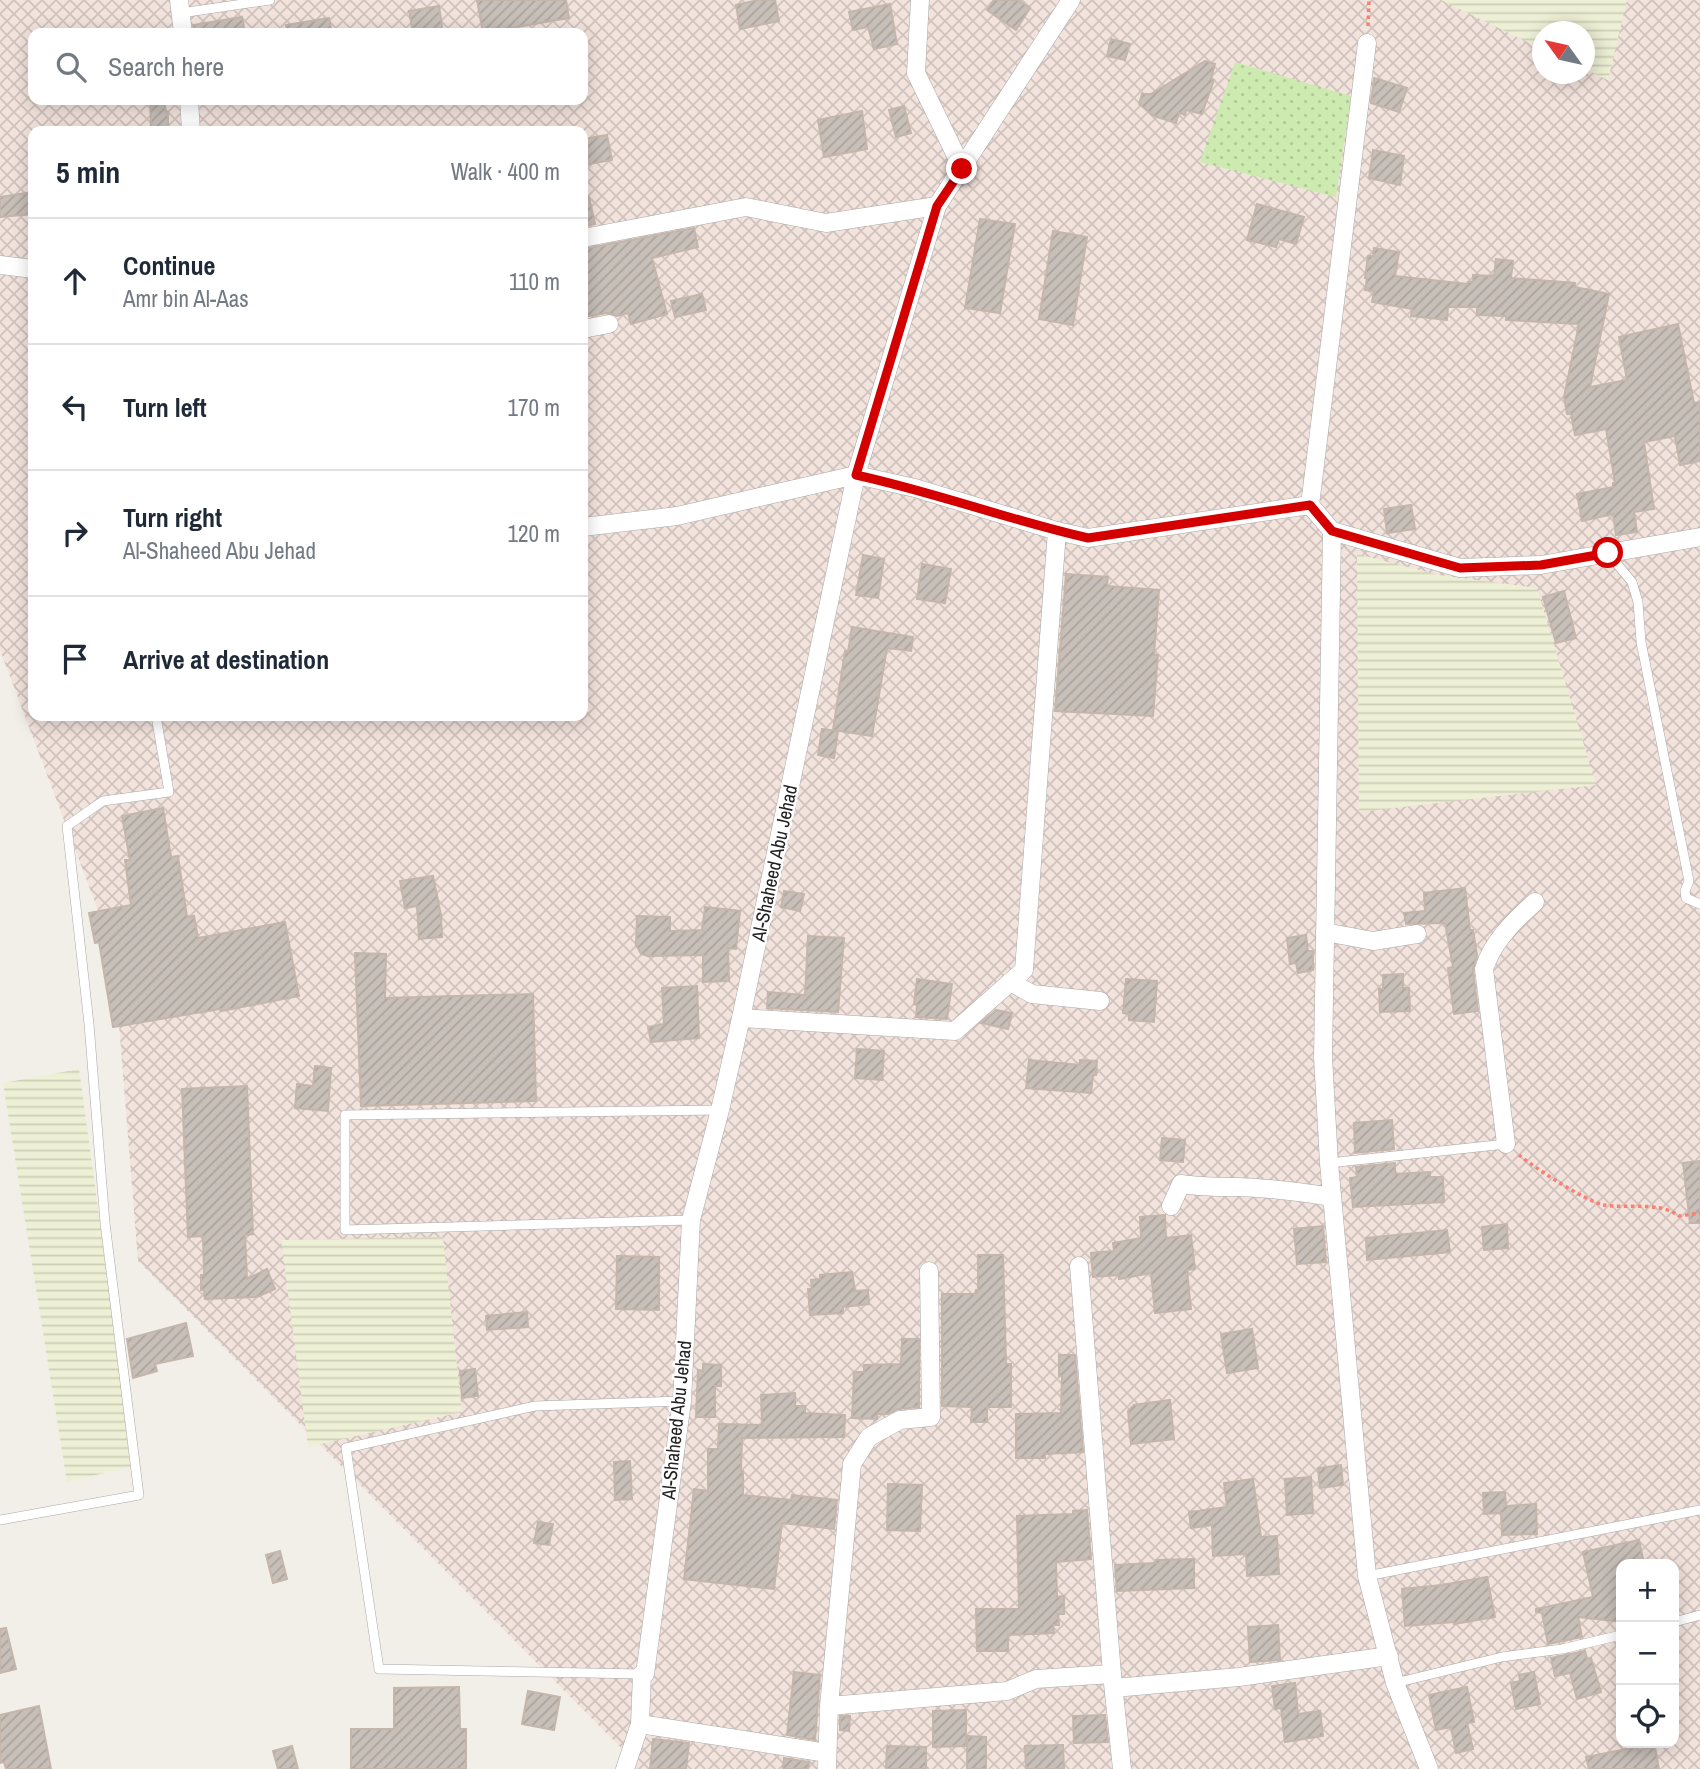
<!DOCTYPE html>
<meta charset="utf-8">
<style>
:root{--surface:#fff;--page:#f2f2f3;--text:#1f2937;--muted:#747a83;--line:#e0e1e3}
body{margin:0;font-family:"Archivo Narrow",sans-serif;background:var(--page);color:var(--text)}
.controls{position:absolute;right:21px;bottom:21px;display:grid;overflow:hidden;border-radius:14px;box-shadow:0 4px 18px #0003}
.controls button{width:63px;height:63px;display:grid;place-items:center;padding:0;border:0;border-bottom:2px solid var(--line);background:var(--surface);color:var(--text);font:35px sans-serif}
.compass{position:absolute;left:1532px;top:21px;width:63px;height:63px;border-radius:50%;background:var(--surface);box-shadow:0 4px 18px #0003;rotate:303deg}
.stop{position:absolute;width:21px;height:21px;margin:-16px;border:5px solid #d40000;border-radius:50%;background:#fff}
.stop.end{background:#d40000;border-color:#fff;box-shadow:0 2px 7px #0008}
.list{margin:0;padding:0;list-style:none}
h2{display:flex;justify-content:space-between;align-items:center;height:91px;margin:0;padding:0 28px;font-size:30px}
h2 small{font-size:23px;font-weight:400;color:var(--muted)}
.list li{display:grid;grid-template-columns:46px 1fr auto;gap:21px;align-items:center;box-sizing:border-box;height:126px;padding:0 28px;border-top:2px solid var(--line)}
.list b{display:block;font-size:26px;white-space:nowrap}
.list p{margin:0;font-size:23px;white-space:nowrap;color:var(--muted)}
.list em{font-size:23px;font-style:normal;color:var(--muted)}
.icon{flex:none;width:38px;height:38px;fill:none;stroke:currentColor;stroke-width:2;stroke-linecap:round;stroke-linejoin:round}
.map{position:relative;flex:none;width:1700px;height:1769px;overflow:hidden}
.search{position:absolute;background:var(--surface);box-shadow:0 4px 18px #0003;left:28px;top:28px;width:560px;height:77px;display:flex;align-items:center;gap:18px;box-sizing:border-box;padding:0 24px;border-radius:14px;color:var(--muted);font-size:26px}
.panel{position:absolute;background:var(--surface);box-shadow:0 4px 18px #0003;left:28px;top:126px;width:560px;height:595px;border-radius:14px}
.map>svg:first-child{display:block}
.military{fill:url(#military-cross-hatch);fill-rule:evenodd}
.farmland{fill:url(#farmland-rules)}
.garden{fill:url(#garden-dots)}
.building{fill:url(#building-hatch);stroke:#c4b6ab;stroke-width:2}
.lines{fill:none;stroke-linecap:round;stroke-linejoin:round}
.lane-casing{stroke:#a9a9a9;stroke-width:10}
.street-casing{stroke:#a9a9a9;stroke-width:19}
.path{stroke:#fa8072;stroke-width:3.5;stroke-dasharray:3.5 3.5;stroke-linecap:butt}
.lane{stroke:#fff;stroke-width:9}
.street{stroke:#fff;stroke-width:18}
.route{stroke:#d40000;stroke-width:9}
.labels{text-anchor:middle;dominant-baseline:central;stroke-width:5;stroke-linejoin:round;paint-order:stroke}
.street-label{font-size:19px;fill:#222;stroke:#fff}
</style>
<div class="map">
<svg width="1700" height="1769" viewBox="0 0 1700 1769">
<defs>
<pattern id="military-cross-hatch" width="8" height="8" patternUnits="userSpaceOnUse" patternTransform="scale(1.75)"><rect width="8" height="8" fill="#f3e3dd"/><path d="M0 0l8 8M0 8l8-8" fill="none" stroke="#d0c2bd"/></pattern>
<pattern id="farmland-rules" width="6" height="5" patternUnits="userSpaceOnUse" patternTransform="scale(1.75)"><rect width="6" height="5" fill="#eef0d5"/><path d="M0 2.5h6" fill="none" stroke="#ccceb7"/></pattern>
<pattern id="garden-dots" width="8" height="8" patternUnits="userSpaceOnUse" patternTransform="scale(1.75)"><rect width="8" height="8" fill="#cdebb0"/><path d="M2 2h.1M6 6h.1" fill="none" stroke="#b0c997" stroke-width="1.8" stroke-linecap="round"/></pattern>
<pattern id="building-hatch" width="6" height="6" patternUnits="userSpaceOnUse" patternTransform="scale(1.75)"><rect width="6" height="6" fill="#c7bfb8"/><path d="M-1 1l2-2M0 6l6-6M5 7l2-2" fill="none" stroke="#aba49e"/></pattern>
</defs>
<rect width="100%" height="100%" fill="#f2efe9"/>
<path class="military" d="M0,0H1700V1769H630L627,1754L138,1261L113,950L0,650ZM1542,32H1584V74H1542ZM33,33H583V100H33ZM33,131H583V716H33ZM1621,1564H1674V1743H1621Z"/>
<g class="farmland">
<path d="M1441,0H1627L1608,80L1585,69L1584,32H1542V49Z"/>
<path d="M1357,554L1439,575L1537,588L1596,785L1359,812Z"/>
<path d="M79,1069L133,1466L67,1482L3,1083Z"/>
<path d="M443,1237L462,1412L308,1447L281,1240Z"/>
</g>
<path class="garden" d="M1235,62L1351,96L1336,197L1200,162Z"/>
<g class="building">
<path d="M477,0H566L569,18L483,33Z"/>
<path d="M758,0H775L779,21L740,29L736,5Z"/>
<path d="M994,0H1018L1030,8L1016,30L987,10Z"/>
<path d="M890,4L897,44L874,49L868,27L853,30L849,12Z"/>
<path d="M439,6L443,33H413L409,11Z"/>
<path d="M242,17L245,33H194L193,25Z"/>
<path d="M329,18L332,33H287L286,25Z"/>
<path d="M1111,39L1130,44L1125,60L1107,56Z"/>
<path d="M1205,61L1215,64L1211,79L1214,80L1202,114L1186,110L1185,115L1179,113L1176,123L1154,116L1139,104L1142,94H1151Z"/>
<path d="M1374,78L1407,88L1399,112L1371,103Z"/>
<path d="M150,100H164L166,112H168V129L151,130Z"/>
<path d="M904,106L911,133L896,137L889,110Z"/>
<path d="M862,111L867,149L824,157L818,120Z"/>
<path d="M607,135L612,160L583,165V139Z"/>
<path d="M1373,150L1404,156L1400,185L1369,178Z"/>
<path d="M33,192V214L0,217V197Z"/>
<path d="M589,197L595,224L583,226V198Z"/>
<path d="M1257,204L1304,217L1296,244L1279,239L1276,247L1247,240Z"/>
<path d="M980,219L1015,224L1000,313L965,308Z"/>
<path d="M694,228L698,247L652,258L667,314L631,324L628,313L617,316L607,313L583,317V249Z"/>
<path d="M1053,231L1087,237L1073,325L1039,319Z"/>
<path d="M1374,248L1399,252L1395,276L1468,284V282H1473V275L1494,276L1496,259L1513,261L1511,278L1575,283V287L1609,294L1590,387L1627,380L1619,337L1678,324L1694,403L1700,402V461L1680,465L1675,436L1644,442L1654,509L1634,512L1637,532L1616,535L1613,514L1582,521L1577,494L1613,487V483H1615L1606,429L1575,435L1571,414H1567L1564,397L1579,324L1506,320V316L1477,315V307H1448L1447,320L1411,316L1412,309L1372,302L1374,291L1365,290L1367,279L1365,278L1368,256H1373Z"/>
<path d="M702,294L706,310L675,317L671,301Z"/>
<path d="M1411,505L1415,529L1387,533L1384,509Z"/>
<path d="M863,555L884,559L878,598L856,595Z"/>
<path d="M922,564L951,569L945,603L917,599Z"/>
<path d="M1066,574L1108,577L1107,586L1159,590L1154,655H1158L1153,716L1055,711Z"/>
<path d="M1564,591L1576,638L1556,643L1543,597Z"/>
<path d="M852,627L913,637L911,651L887,648L872,736L833,730L845,651L848,652Z"/>
<path d="M822,729L838,731L834,758L818,755Z"/>
<path d="M163,808L171,857L178,856L187,917L194,916L198,938L285,922L299,996L221,1011L220,1009L113,1027L99,942L95,943L89,913L131,905L125,860H130L122,816Z"/>
<path d="M433,876L441,915L442,937L419,939L417,906L405,908L400,881Z"/>
<path d="M1465,888L1470,930H1473L1477,955L1473,970L1478,1011L1454,1014L1448,968L1453,967L1445,923L1406,924L1404,913L1425,911L1424,893Z"/>
<path d="M784,891L804,894L800,911L781,907Z"/>
<path d="M705,907L740,911L736,949L728,948L729,981L703,982V955L648,956L641,954L636,945L637,916L670,917V931L702,930Z"/>
<path d="M1306,935L1308,951H1313V970L1298,973L1296,963L1290,964L1287,938Z"/>
<path d="M808,936L844,938L838,1012L767,1008L768,992L805,995Z"/>
<path d="M355,953L386,954L385,998L533,994L536,1101L361,1106Z"/>
<path d="M1403,974V988H1409L1410,1011L1380,1012L1379,989H1383V975Z"/>
<path d="M917,979L952,984L947,1019L916,1017L917,1005L914,1004Z"/>
<path d="M1126,979L1157,981L1154,1022L1129,1020V1014L1123,1013Z"/>
<path d="M697,986L699,1038L651,1042L648,1027L664,1024L662,988Z"/>
<path d="M996,1010L1012,1013L1008,1029L981,1023Z"/>
<path d="M857,1049L884,1051L882,1080L855,1078Z"/>
<path d="M1029,1060L1080,1065V1060L1097,1061L1096,1075H1093L1091,1093L1026,1088Z"/>
<path d="M315,1066L331,1068L328,1111L295,1108L297,1084L313,1086Z"/>
<path d="M247,1086L253,1234L245,1235L247,1279L267,1269L275,1289L257,1297L205,1299L204,1290H201V1275H204L203,1236L188,1237L182,1089Z"/>
<path d="M1392,1120L1394,1149L1355,1153L1354,1123Z"/>
<path d="M1162,1138L1185,1140L1183,1162L1160,1160Z"/>
<path d="M1700,1161V1223H1690L1683,1163Z"/>
<path d="M1395,1163V1174L1430,1172V1177H1443L1444,1202L1353,1207L1350,1178L1357,1177L1356,1167Z"/>
<path d="M1165,1215L1166,1238L1191,1235L1195,1269L1187,1270L1191,1309L1155,1313L1151,1273L1119,1279V1275L1093,1277L1091,1253L1114,1251L1113,1243L1141,1238L1140,1217Z"/>
<path d="M1507,1224L1508,1248L1484,1250L1482,1227Z"/>
<path d="M1323,1226L1326,1262L1297,1264L1294,1229Z"/>
<path d="M1447,1230L1450,1252L1367,1260L1366,1238Z"/>
<path d="M978,1255H1003L1006,1364H1011V1407H987V1422H971L972,1407L942,1406V1294H975L976,1290H978Z"/>
<path d="M617,1256L659,1257V1310L616,1309Z"/>
<path d="M852,1272L855,1291L868,1290L869,1304L843,1307V1313L810,1315L808,1289H812L811,1280L820,1279V1275Z"/>
<path d="M527,1312L528,1327L487,1330L486,1316Z"/>
<path d="M186,1323L193,1356L155,1364L157,1371L133,1378L127,1339Z"/>
<path d="M1252,1329L1258,1368L1227,1373L1221,1334Z"/>
<path d="M902,1339H919V1407L898,1409L888,1414H877V1419L852,1418L854,1372H864V1365L901,1364Z"/>
<path d="M1059,1355H1075L1083,1452L1045,1454V1458H1016V1414L1061,1413L1062,1376H1059Z"/>
<path d="M703,1364L721,1365V1386H715V1417H696L698,1370L703,1371Z"/>
<path d="M475,1369L478,1396L462,1398L460,1371Z"/>
<path d="M795,1393V1406H805V1413L845,1415L844,1437L742,1438L741,1471H743V1495L791,1500L792,1495L837,1500L834,1529L782,1523L774,1589L684,1579L694,1489L708,1491V1449H718L719,1424L762,1425L761,1395Z"/>
<path d="M1170,1400L1174,1439L1131,1444L1128,1411L1134,1405Z"/>
<path d="M630,1461L632,1499L615,1500L614,1462Z"/>
<path d="M1341,1465L1343,1485L1320,1488L1318,1468Z"/>
<path d="M1311,1477L1313,1513L1287,1515L1285,1479Z"/>
<path d="M1253,1479L1261,1537L1277,1536L1279,1574L1247,1576L1246,1554L1213,1556L1212,1525L1191,1528L1189,1512L1227,1507L1224,1483Z"/>
<path d="M888,1484L922,1485L920,1531L887,1530Z"/>
<path d="M1505,1492L1506,1506L1536,1504L1537,1534L1502,1535L1501,1513L1484,1514L1483,1493Z"/>
<path d="M1087,1510L1091,1559L1056,1562L1057,1597L1064,1596V1614H1058L1059,1625H1053L1054,1633L1008,1635V1651H977L976,1609H1019L1017,1516L1073,1514V1511Z"/>
<path d="M538,1522L553,1524L549,1545L534,1543Z"/>
<path d="M1639,1540L1644,1564H1621V1622L1578,1617L1582,1637L1548,1644L1542,1613L1536,1612V1609L1593,1597L1583,1552Z"/>
<path d="M280,1551L287,1579L273,1583L266,1555Z"/>
<path d="M1194,1559V1588L1117,1591L1115,1565L1156,1563V1560Z"/>
<path d="M1487,1577L1495,1617L1454,1624V1622L1405,1626L1402,1589L1442,1585Z"/>
<path d="M1278,1625L1280,1660L1250,1662L1248,1627Z"/>
<path d="M6,1628L16,1669L0,1673V1629Z"/>
<path d="M1585,1651L1587,1659L1591,1658L1601,1692L1577,1699L1570,1673L1555,1676L1551,1658Z"/>
<path d="M794,1672L820,1675L815,1740L787,1735Z"/>
<path d="M1534,1672L1540,1704L1516,1709L1511,1683L1520,1681L1519,1675Z"/>
<path d="M1295,1683L1298,1714L1320,1711L1323,1736L1285,1742L1281,1708L1275,1709L1272,1686Z"/>
<path d="M459,1687L460,1729H466V1769H351V1729H394V1688Z"/>
<path d="M1467,1687L1474,1722L1467,1723L1473,1749L1456,1753L1451,1727L1436,1730L1429,1695Z"/>
<path d="M528,1691L560,1697L554,1730L522,1724Z"/>
<path d="M39,1706L51,1769H6L4,1762L0,1763V1715Z"/>
<path d="M966,1710V1746L933,1747V1711Z"/>
<path d="M1105,1715L1108,1742L1074,1743L1073,1716Z"/>
<path d="M840,1716H850L849,1731L840,1730Z"/>
<path d="M967,1736L986,1737V1769H967Z"/>
<path d="M653,1739L689,1743L686,1769H650Z"/>
<path d="M1063,1745L1064,1769H1026L1025,1746Z"/>
<path d="M292,1746L298,1769H278L273,1751Z"/>
<path d="M887,1746L926,1747V1769H886Z"/>
<path d="M1637,1747V1750L1655,1747L1659,1769H1589L1586,1757Z"/>
<path d="M784,1758L809,1762L808,1769H783Z"/>
</g>
<g class="lines">
<defs>
<g id="lane">
<path d="M181,13L270,0"/>
<path d="M1608,553L1632,582L1638,602L1641,642L1689,881L1685,891L1686,898L1700,904"/>
<path d="M1329,1163L1506,1144"/>
<path d="M691,1220L345,1230V1115L720,1110"/>
<path d="M0,1520L139,1495L105,1223L89,1024L67,826L103,801L169,792L156,716"/>
<path d="M1367,1576L1700,1510"/>
<path d="M1674,1622L1700,1615"/>
<path d="M642,1674L379,1669L346,1448L535,1406L682,1401"/>
<path d="M1395,1683L1502,1657L1562,1649L1621,1635"/>
</g>
<g id="street">
<path d="M179,0L183,33"/>
<path d="M920,0L916,73L962,168"/>
<path d="M189,100L191,131"/>
<path d="M583,238L746,207L826,223L937,206"/>
<path d="M0,265L33,269"/>
<path d="M583,329L609,324"/>
<path d="M1310,505L1367,43"/>
<path d="M1310,505L1332,531L1460,568L1541,565L1700,537"/>
<path d="M583,527L677,516L856,475L915,488L1057,531L1088,538L1310,505"/>
<path d="M1332,531L1323,1057L1329,1163L1367,1576L1395,1683L1429,1769"/>
<path d="M1325,932L1373,941L1417,934"/>
<path d="M1010,982L1032,994L1100,1001"/>
<path d="M741,1018L955,1031L1024,970L1057,531"/>
<path d="M1506,1144L1484,969C1492,942 1515,920 1535,902"/>
<path d="M1171,1206L1181,1184C1201,1187 1218,1187 1237,1187C1269,1188 1301,1192 1332,1197"/>
<path d="M1079,1266L1112,1674L1122,1769"/>
<path d="M1114,1688L1239,1677L1389,1656"/>
<path d="M829,1706L1007,1691L1036,1679L1112,1674"/>
<path d="M640,1724L827,1753"/>
<path d="M625,1769L640,1724L642,1674H645L682,1401L691,1220L720,1110L741,1018L856,475L937,206L1071,0"/>
<path d="M827,1769L829,1706L852,1464L869,1437L900,1420L931,1417L929,1271"/>
</g>
</defs>
<use href="#lane" class="lane-casing"/>
<use href="#street" class="street-casing"/>
<g class="path">
<path d="M1368,26L1369,0"/>
<path d="M1519,1155C1535,1168 1585,1201 1604,1205C1628,1209 1659,1201 1679,1216L1700,1213"/>
</g>
<use href="#lane" class="lane"/>
<use href="#street" class="street"/>
</g>
<g class="lines">
<path class="route" d="M962,169L937,206L856,475C934,492 1009,520 1088,538L1310,505L1332,531L1460,568L1541,565L1608,553"/>
</g>
<g class="labels">
<g class="street-label">
<text transform="translate(774 863) rotate(-78)">Al-Shaheed Abu Jehad</text>
<text transform="translate(676 1420) rotate(-84)">Al-Shaheed Abu Jehad</text>
</g>
</g>
</svg>
<div class="controls">
<button>+</button>
<button>−</button>
<button><svg class="icon" aria-label="locate" viewBox="0 0 24 24"><circle cx="12" cy="12" r="6"/><path d="M12 2v4M12 18v4M2 12h4M18 12h4"/></svg></button>
</div>
<svg class="compass" viewBox="-18 -18 36 36"><path d="M0-13l5 13h-10z" fill="#e53935"/><path d="M0 13l5-13h-10z" fill="#747a83"/></svg>
<div class="stop" style="left:1608px;top:553px"></div>
<div class="stop end" style="left:962px;top:169px"></div>
<div class="search"><svg class="icon" aria-label="search" viewBox="0 0 24 24"><circle cx="10" cy="10" r="6"/><path d="M15 15l6 6"/></svg>Search here</div>
<section class="panel">
<h2>5 min<small>Walk · 400 m</small></h2>
<ul class="list">
<li><svg class="icon" aria-label="ahead" viewBox="0 0 24 24"><path d="M12 20V5M6 11l6-6 6 6"/></svg><div><b>Continue</b><p>Amr bin Al-Aas</p></div><em>110 m</em></li>
<li><svg class="icon" aria-label="left" viewBox="0 0 24 24"><path d="M17 20v-9H6M10 6l-5 5 5 5"/></svg><div><b>Turn left</b></div><em>170 m</em></li>
<li><svg class="icon" aria-label="right" viewBox="0 0 24 24"><path d="M7 20v-9h11M14 6l5 5-5 5"/></svg><div><b>Turn right</b><p>Al-Shaheed Abu Jehad</p></div><em>120 m</em></li>
<li><svg class="icon" aria-label="arrive" viewBox="0 0 24 24"><path d="M6 21V4h12l-3 4 3 4H6"/></svg><div><b>Arrive at destination</b></div></li>
</ul>
</section>
</div>
